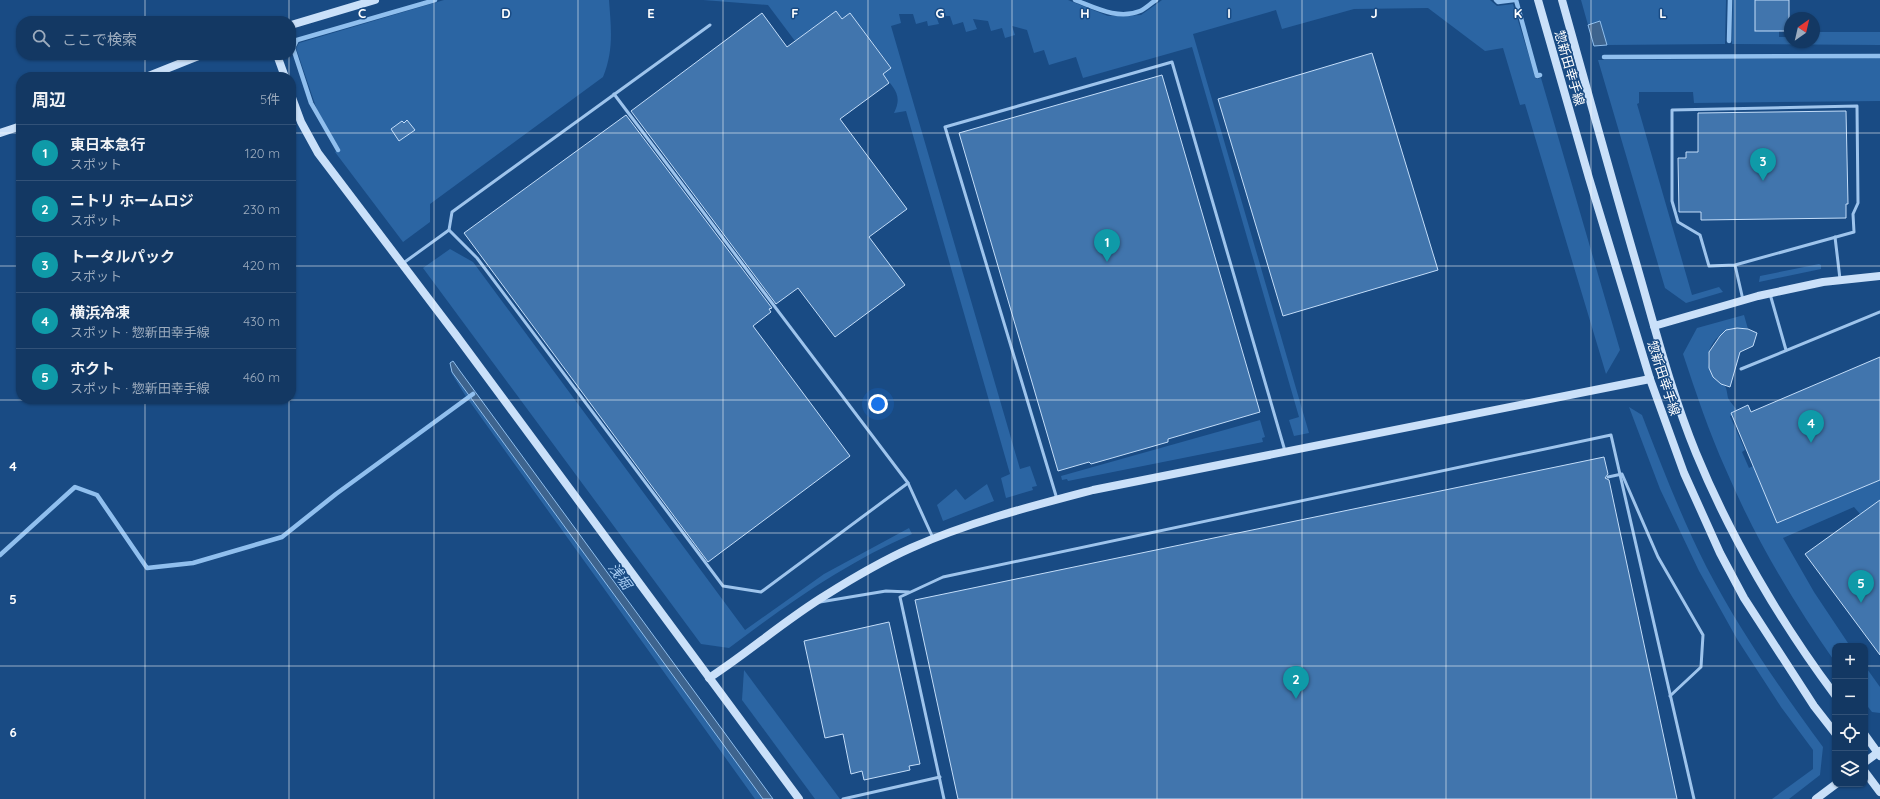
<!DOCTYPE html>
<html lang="ja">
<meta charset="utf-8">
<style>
:root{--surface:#133863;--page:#1c3f69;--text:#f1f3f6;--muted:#9dacbe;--line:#325278;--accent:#ffc958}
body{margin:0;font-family:Quicksand,"Noto Sans JP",sans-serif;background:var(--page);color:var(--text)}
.controls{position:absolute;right:12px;bottom:12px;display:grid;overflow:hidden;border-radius:8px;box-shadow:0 1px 3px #0004}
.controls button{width:36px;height:36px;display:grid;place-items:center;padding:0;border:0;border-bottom:1px solid var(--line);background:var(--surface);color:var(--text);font:20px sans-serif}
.compass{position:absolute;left:1784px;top:12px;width:36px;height:36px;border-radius:50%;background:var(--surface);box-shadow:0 1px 3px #0004;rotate:34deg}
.you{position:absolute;left:878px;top:404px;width:14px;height:14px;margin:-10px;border:3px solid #fff;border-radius:50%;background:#1a73e8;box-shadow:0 0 0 6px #1a73e833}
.badge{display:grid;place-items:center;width:26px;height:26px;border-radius:50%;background:var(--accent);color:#fff;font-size:13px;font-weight:700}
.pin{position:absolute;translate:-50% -33px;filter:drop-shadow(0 1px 2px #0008)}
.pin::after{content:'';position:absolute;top:21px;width:14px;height:12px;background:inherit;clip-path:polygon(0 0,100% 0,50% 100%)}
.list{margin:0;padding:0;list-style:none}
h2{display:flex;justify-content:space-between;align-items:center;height:52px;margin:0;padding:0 16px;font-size:17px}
h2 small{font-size:13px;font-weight:400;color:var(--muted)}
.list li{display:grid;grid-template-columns:26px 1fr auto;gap:12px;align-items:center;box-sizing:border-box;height:56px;padding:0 16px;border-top:1px solid var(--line)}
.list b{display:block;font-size:15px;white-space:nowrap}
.list p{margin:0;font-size:13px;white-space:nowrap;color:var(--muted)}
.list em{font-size:13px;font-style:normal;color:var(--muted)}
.icon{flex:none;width:22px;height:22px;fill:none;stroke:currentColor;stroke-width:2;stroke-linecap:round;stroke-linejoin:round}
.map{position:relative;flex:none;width:1880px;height:799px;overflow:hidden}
.search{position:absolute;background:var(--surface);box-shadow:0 1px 3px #0004;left:16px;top:16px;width:280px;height:44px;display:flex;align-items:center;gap:10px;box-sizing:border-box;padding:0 14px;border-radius:16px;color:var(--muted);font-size:15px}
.panel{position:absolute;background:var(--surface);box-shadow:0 1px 3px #0004;left:16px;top:72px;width:280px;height:332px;border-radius:16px}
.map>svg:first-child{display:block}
.green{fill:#2b65a3}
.water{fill:#3e648e;stroke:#90bfee}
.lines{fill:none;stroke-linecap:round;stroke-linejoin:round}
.stream{stroke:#90bfee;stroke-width:4.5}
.building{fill:#4175ad;stroke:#c3ddf9}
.lane{stroke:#9ec4ec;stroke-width:3}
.secondary{stroke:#cae0f9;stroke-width:8}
.grid{fill:none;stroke:#fff;stroke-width:1;stroke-opacity:0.55}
.labels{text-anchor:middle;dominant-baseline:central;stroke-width:3;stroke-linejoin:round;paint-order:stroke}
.street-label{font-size:13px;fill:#fff;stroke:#194b84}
.water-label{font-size:14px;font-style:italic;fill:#a9cef4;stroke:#194b84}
.grid-label{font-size:13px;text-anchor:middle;font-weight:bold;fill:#fff;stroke:#194b84;stroke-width:3;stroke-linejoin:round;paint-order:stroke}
</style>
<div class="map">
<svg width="1880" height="799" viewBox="0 0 1880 799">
<rect width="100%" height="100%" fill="#194b84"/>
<g class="green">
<path d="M444,0H609C611,28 614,50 603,77L430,204V222L403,242L335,152L340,149L317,110L296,48L299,43Z"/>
<path d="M703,0H1068L1108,16H1122L1141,15L1162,0H1490L1497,6L1513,4L1536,79L1541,78L1620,350L1606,374L1525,104L1520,105L1503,48L1485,51L1428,8L1354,9L1282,29L1276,10L1193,34L1309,433L1294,436L1289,420L1299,417L1192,47L1083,78L1076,57L1049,65L1044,50L1034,53L1027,30L1012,26L1015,35L1005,38L1002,28L991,31L988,21L973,19L977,29L966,32L963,22L953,25L950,16H936L939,24L928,26L927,21L916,24L913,14H899L901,23L891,26L1020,469L1030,466L1037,486L1032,487L1033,490L1006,498L1001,478L1010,474L906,111L894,113C903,95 894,89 883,74L891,67L850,13L842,19L836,11L795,41L768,5Z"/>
<path d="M1581,0H1726L1725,44L1607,45L1600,21L1588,25Z"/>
<path d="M1733,0H1755V31H1779V37H1790V42H1814V32H1880V45L1732,44Z"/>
<path d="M1880,58V101L1694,103L1693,92H1639V103L1637,104L1692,295L1719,287L1723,292L1686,303L1665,288L1598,60Z"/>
<path d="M450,249L473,262L745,630L824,574L909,528L912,534C845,563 786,605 729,648L701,644L423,268Z"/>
<path d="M1819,264L1821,265V269L1759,282L1760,276Z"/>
<path d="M1744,315L1748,329C1725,324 1703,344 1709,367C1711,377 1718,380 1725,386C1727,389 1727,394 1728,398C1730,402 1734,406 1737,410L1731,413L1732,415L1730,416L1745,450L1742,452L1749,468L1753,466L1777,523L1880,480V500L1861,515L1854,507L1783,538L1814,592L1850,646H1835V662C1793,602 1755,538 1726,470C1709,432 1696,393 1683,354L1697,328Z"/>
<path d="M450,363L452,372L763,799H755L465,395L452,374Z"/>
<path d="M1629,407L1642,415C1662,467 1682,519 1707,568C1740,631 1781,690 1823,747L1820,775L1789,799H1772L1813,769V750L1781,707L1737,639L1699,571L1660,489Z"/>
<path d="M1260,420L1265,437L1262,438L1263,442L1068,481L1067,479L1062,480L1061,476Z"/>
<path d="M987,484L994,501L943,521L937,505L956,489L965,500Z"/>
<path d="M1865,666L1880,687V713L1872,712L1865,703Z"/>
<path d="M744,670L840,799H815L742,700Z"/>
</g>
<g class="water">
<path d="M1600,21L1607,45L1594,46L1588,25Z"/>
<path d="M453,361L460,371L773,799H763L452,372L450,363Z"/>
</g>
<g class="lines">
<g class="stream">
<path d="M1075,0C1096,8 1118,20 1140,11C1145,9 1151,3 1156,0"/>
<path d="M1496,0L1498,2L1514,0"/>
<path d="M1516,0L1537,76L1540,75"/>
<path d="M1729,41L1730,0"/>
<path d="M1604,57L1880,56"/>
<path d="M338,150L311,103L293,48L297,40L435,0"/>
<path d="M0,555L75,487L97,495L147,568L193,563L282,537L336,494L473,394"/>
</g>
</g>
<g class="building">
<rect x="1755" y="0" width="34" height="31"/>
<path d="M836,11L842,19L850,13L891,68L883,74L889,83L840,119L907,209L869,237L905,285L835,337L798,288L776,304L631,111L762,13L787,47Z"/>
<path d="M1372,53L1438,270L1283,316L1218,99Z"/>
<path d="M1162,75L1260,412L1168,439V442L1091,464L1089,462L1058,471L959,133Z"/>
<path d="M1846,111L1848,204H1846V218L1701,220V212H1679L1678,158H1686V152H1698V113Z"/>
<path d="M626,115L772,308L769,309L771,312L753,326L850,456L708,562L464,233Z"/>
<path d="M407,120L415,130L399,141L391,129L402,121L404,123Z"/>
<path d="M1737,328L1748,329L1757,333L1753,346L1740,352L1730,387L1721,384L1713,377L1709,368V352L1720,336L1726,330Z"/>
<path d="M1880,357V480L1777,523L1731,413L1748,405L1751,412Z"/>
<path d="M1604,457L1608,474L1605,478L1609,480L1677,799H958L915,600Z"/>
<path d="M1880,500V655L1805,554Z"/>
<path d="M889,622L920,764L909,766L910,770L864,780L862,771L851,774L843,734L825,738L804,641Z"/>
</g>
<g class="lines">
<g class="lane">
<path d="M614,94L908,483L933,538"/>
<path d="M449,230L477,258L723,586L761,592L908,483"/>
<path d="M1835,237L1840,279"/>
<path d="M402,264L449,230L452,212L710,25"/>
<path d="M1735,265L1854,232L1853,214L1858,203L1857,106L1672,110V201L1678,222L1700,235L1709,266L1735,265L1743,300"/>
<path d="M1770,294L1786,350"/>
<path d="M1741,369L1880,312"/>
<path d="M1608,477L1622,474L1658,557L1703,635L1701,667L1670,696"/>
<path d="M1057,499L945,127L1172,62L1285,451"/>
<path d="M820,602L886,591L909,592"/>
<path d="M843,799L940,777"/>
<path d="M944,799L900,597L943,577L1611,435L1694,799"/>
</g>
<g class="secondary">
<path d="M1538,0L1589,178L1650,379L1684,473L1720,553L1744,598L1814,706L1835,733"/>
<path d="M1562,0C1587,89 1611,177 1637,266C1655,328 1671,392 1696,453C1730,536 1781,623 1835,695"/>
<path d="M291,25L375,0"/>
<path d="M277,55L285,77"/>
<path d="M146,77L201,55"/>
<path d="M291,95L301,122L318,153L456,335L799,799"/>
<path d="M0,133L21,126"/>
<path d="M1654,326L1758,296L1823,282L1880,276"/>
<path d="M709,678C749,652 785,620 826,595C853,578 882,561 911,548C969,522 1032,506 1093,490L1650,379"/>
<path d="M1865,735L1880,756"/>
<path d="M1865,762L1880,751"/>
<path d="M1865,772L1880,792"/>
<path d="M1816,799L1836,784"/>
</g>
</g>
<path class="grid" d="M145,0V21M289,0V21M434,0V799M578,0V799M723,0V799M868,0V799M1012,0V799M1157,0V799M1302,0V799M1446,0V799M1591,0V799M1735,0V799M145,55V77M289,55V77M0,133H21M291,133H1880M0,266H21M291,266H1880M145,399V799M289,399V799M0,400H1880M0,533H1880M0,666H1835M1865,666H1880"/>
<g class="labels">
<g class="street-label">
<text transform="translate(1570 68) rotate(74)">惣新田幸手線</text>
<text transform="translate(1664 378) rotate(72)">惣新田幸手線</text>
</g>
<g class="water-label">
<text transform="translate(620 576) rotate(54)">浅堀</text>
</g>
</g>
<g class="grid-label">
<text x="362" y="18">C</text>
<text x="506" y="18">D</text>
<text x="651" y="18">E</text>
<text x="795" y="18">F</text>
<text x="940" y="18">G</text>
<text x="1085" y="18">H</text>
<text x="1229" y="18">I</text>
<text x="1374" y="18">J</text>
<text x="1518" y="18">K</text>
<text x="1663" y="18">L</text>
<text x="13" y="471">4</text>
<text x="13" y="604">5</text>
<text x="13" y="737">6</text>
</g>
</svg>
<div class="controls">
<button>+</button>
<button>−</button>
<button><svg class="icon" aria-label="locate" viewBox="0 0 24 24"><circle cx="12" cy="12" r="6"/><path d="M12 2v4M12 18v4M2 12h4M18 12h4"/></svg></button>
<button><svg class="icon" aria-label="layers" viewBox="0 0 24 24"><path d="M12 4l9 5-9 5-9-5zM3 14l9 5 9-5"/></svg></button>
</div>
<svg class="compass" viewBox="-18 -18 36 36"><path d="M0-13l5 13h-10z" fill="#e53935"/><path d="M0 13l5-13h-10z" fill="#9dacbe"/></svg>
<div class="you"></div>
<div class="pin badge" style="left:1107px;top:262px;background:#0f9aa8">1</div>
<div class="pin badge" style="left:1296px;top:699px;background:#0f9aa8">2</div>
<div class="pin badge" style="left:1763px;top:181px;background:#0f9aa8">3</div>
<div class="pin badge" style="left:1811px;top:443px;background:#0f9aa8">4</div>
<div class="pin badge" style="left:1861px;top:603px;background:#0f9aa8">5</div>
<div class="search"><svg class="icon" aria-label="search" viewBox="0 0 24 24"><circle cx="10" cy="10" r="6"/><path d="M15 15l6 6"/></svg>ここで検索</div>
<section class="panel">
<h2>周辺<small>5件</small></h2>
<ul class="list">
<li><span class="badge" style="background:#0f9aa8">1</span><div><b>東日本急行</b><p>スポット</p></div><em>120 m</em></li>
<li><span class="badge" style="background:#0f9aa8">2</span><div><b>ニトリ ホームロジ</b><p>スポット</p></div><em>230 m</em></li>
<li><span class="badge" style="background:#0f9aa8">3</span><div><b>トータルパック</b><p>スポット</p></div><em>420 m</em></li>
<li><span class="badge" style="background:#0f9aa8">4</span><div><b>横浜冷凍</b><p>スポット · 惣新田幸手線</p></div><em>430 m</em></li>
<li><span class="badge" style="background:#0f9aa8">5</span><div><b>ホクト</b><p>スポット · 惣新田幸手線</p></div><em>460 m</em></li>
</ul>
</section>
</div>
